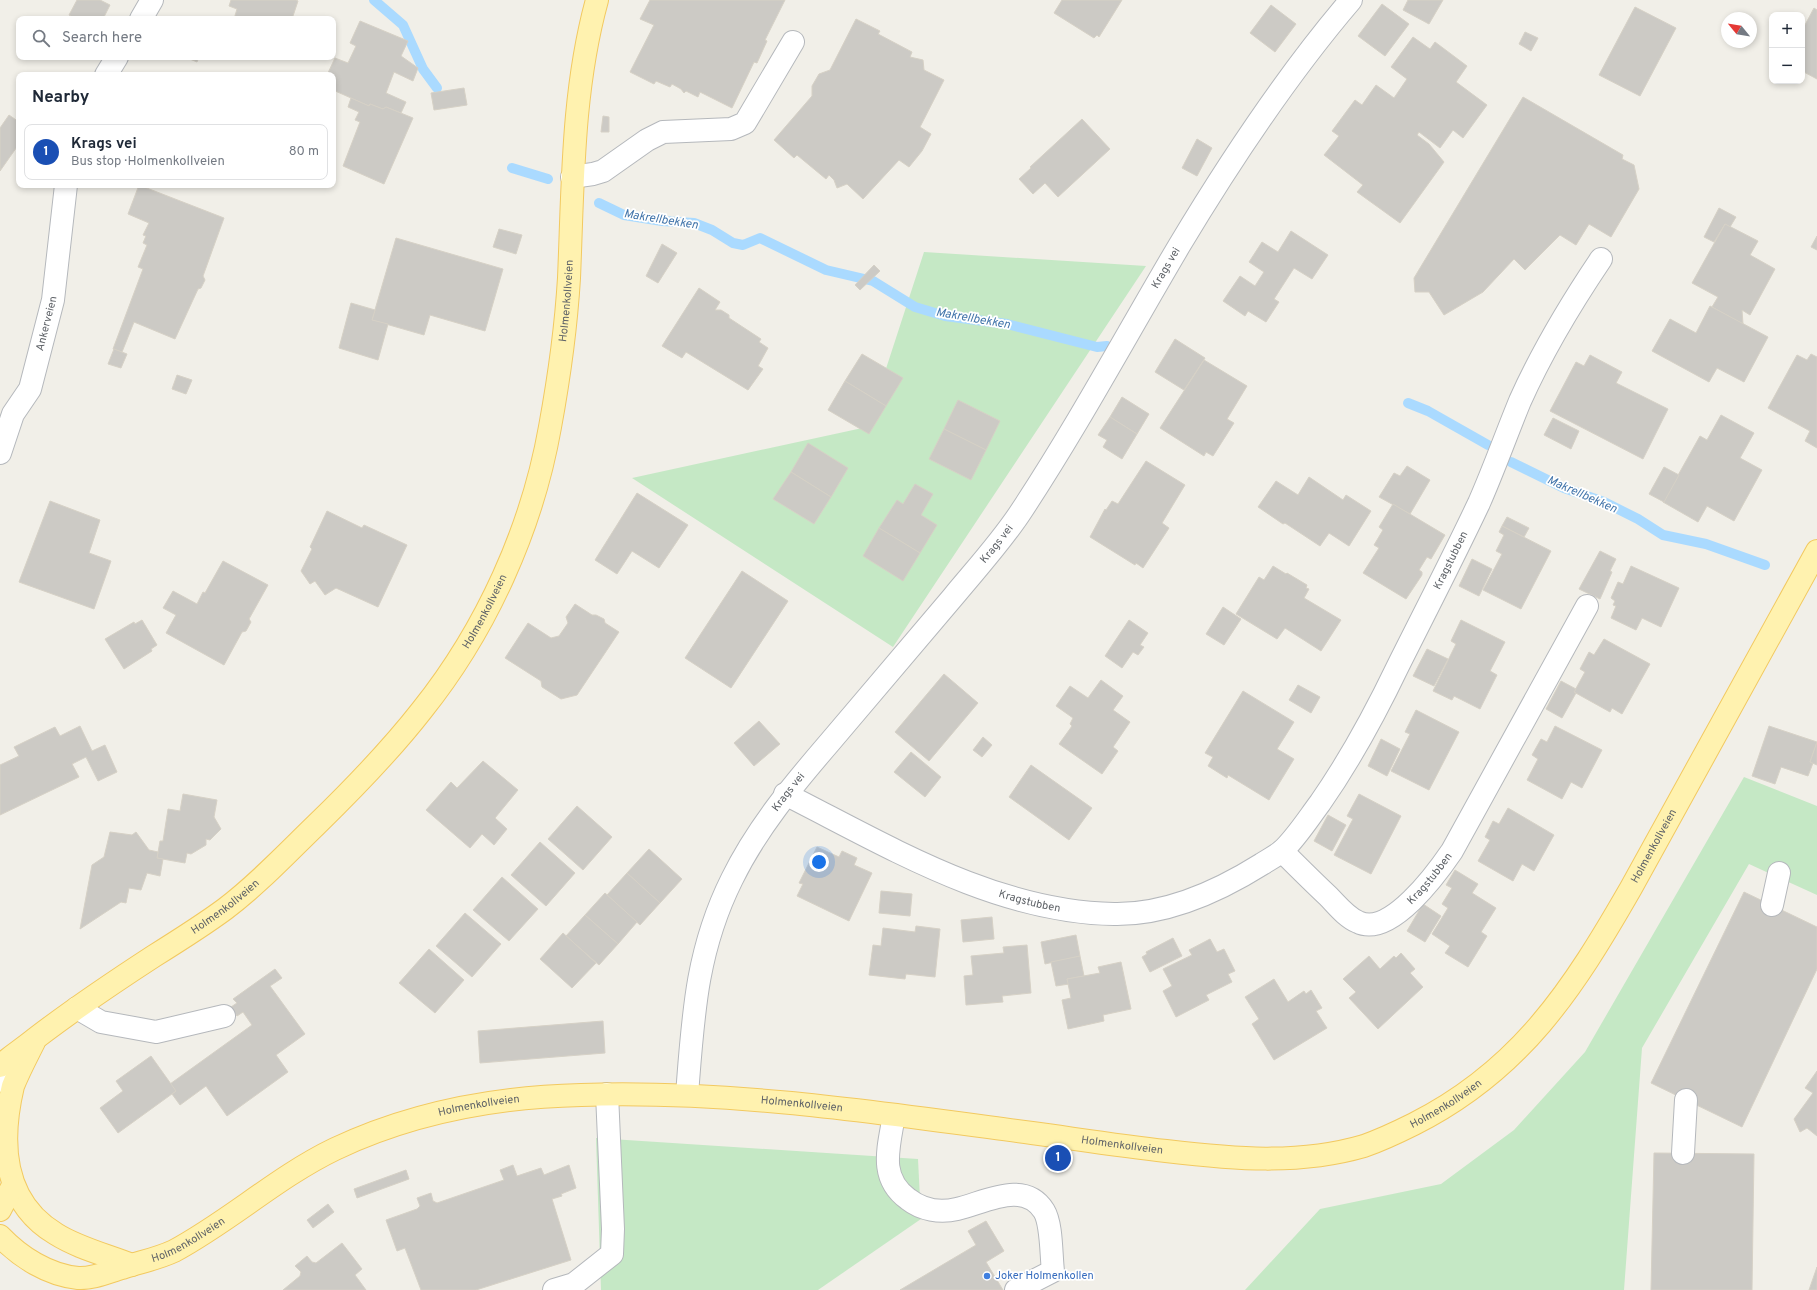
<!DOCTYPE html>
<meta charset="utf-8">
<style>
:root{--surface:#fff;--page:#f6f6f7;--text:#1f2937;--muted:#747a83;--line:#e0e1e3;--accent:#ea4335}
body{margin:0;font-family:Overpass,sans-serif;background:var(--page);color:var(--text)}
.controls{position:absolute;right:12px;top:12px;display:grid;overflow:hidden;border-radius:8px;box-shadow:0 2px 6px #0003}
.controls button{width:36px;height:36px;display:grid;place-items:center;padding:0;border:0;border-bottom:1px solid var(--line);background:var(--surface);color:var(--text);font:20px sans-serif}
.compass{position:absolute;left:1721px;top:12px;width:36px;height:36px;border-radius:50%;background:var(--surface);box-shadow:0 2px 6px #0003;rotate:300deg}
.you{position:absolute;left:819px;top:862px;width:14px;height:14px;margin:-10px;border:3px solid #fff;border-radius:50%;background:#1a73e8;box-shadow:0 0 0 6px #1a73e833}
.badge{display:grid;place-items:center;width:26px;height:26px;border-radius:50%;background:var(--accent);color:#fff;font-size:13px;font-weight:700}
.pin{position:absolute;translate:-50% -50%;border:2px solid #fff;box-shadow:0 1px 4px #0006}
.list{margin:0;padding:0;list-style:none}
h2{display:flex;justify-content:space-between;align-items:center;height:52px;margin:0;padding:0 16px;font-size:17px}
h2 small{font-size:13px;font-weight:400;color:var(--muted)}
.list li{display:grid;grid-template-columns:26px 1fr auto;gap:12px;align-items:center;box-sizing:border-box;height:56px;margin:0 8px 8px;padding:0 8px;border:1px solid var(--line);border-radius:8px}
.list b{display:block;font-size:15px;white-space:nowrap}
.list p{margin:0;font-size:13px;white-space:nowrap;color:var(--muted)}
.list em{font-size:13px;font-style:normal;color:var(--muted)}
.icon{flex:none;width:22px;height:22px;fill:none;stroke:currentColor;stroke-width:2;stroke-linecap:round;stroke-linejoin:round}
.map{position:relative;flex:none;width:1817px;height:1290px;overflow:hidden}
.search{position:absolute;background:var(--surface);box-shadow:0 2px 6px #0003;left:16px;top:16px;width:320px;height:44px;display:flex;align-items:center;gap:10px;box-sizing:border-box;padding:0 14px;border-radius:8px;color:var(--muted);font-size:15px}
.panel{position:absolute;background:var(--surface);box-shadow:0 2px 6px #0003;left:16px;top:72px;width:320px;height:116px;border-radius:8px}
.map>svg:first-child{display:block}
.green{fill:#c5e8c5}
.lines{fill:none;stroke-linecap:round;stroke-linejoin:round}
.stream{stroke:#aadaff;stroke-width:10}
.building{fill:#cccac5;stroke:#d6d1c6}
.minor-casing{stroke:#b5b8bc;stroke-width:24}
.major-casing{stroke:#f2c960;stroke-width:24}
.minor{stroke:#fff;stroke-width:22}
.major{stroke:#fff2af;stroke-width:22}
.shop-dot{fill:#3f7fe0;stroke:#fff;stroke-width:1.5}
.labels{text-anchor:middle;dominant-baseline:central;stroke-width:3.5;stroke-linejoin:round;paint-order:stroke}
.street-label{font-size:11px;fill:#5f6368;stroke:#fff}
.shop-label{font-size:11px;fill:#366cbe;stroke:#fff;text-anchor:start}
.water-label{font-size:12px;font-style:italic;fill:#4174aa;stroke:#fff}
</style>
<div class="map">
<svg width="1817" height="1290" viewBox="0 0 1817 1290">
<rect width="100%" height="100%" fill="#f1efe8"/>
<g class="green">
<path d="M924,252L1146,266L893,647L632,478L867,427Z"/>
<path d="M1744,777L1817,806V895L1749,864L1642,1048L1624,1290H1245L1320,1209L1441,1184L1514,1130L1585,1052Z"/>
<path d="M596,1138L918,1159L921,1219L818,1290H601Z"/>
</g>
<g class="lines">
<g class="stream">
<path d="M374,0L403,25L423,69L437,88"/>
<path d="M512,168L548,179"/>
<path d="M599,203L624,215L662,221L694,223L712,230L733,243L743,245L760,238L826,270L873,281L915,307L945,316L1007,324L1097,347L1107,346"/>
<path d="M1408,403L1428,411L1488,445"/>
<path d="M1511,462L1564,488L1604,502L1638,519L1663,535L1706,544L1765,565"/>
</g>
</g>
<g class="building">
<path d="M77,0H100L110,5L103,19H76L69,15Z"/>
<path d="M231,0H296L298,1L292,19H234L237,9L229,6Z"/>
<path d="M650,0H785L765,40L767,41L757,63L754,62L732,108L700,92L698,97L686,91L684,93L681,89L672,84L670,87L656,81L654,84L630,72L654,25L640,19Z"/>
<path d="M1062,0H1122L1099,37L1097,35L1094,38L1054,13Z"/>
<path d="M1408,0H1443L1429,24L1403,10Z"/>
<path d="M1382,4L1409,24L1385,56L1358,36Z"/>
<path d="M1271,5L1296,24L1275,52L1250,33Z"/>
<path d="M1635,7L1676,28L1640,96L1599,75Z"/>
<path d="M1814,8L1817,10V79L1802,71V23L1805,25Z"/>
<path d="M856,19L880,31L878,34L912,52L910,57L923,60L924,70L944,80L920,127L931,134L922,151L909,167L899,160L863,199L847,184L837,188L834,180L829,175L826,179L797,155L794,158L774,140L812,96V86L819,74L830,70Z"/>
<path d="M360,21L408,41L401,56L418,68L413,81L394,72L386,93L406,102L401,113L386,107L383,109L370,104L369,106L333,90V75H327L335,58L348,63L356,46L350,43Z"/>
<path d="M1525,32L1538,38L1531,51L1519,44Z"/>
<path d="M1413,37L1430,49L1435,42L1467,66L1456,82L1487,105L1463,138L1453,130L1440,148L1419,132L1417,135L1429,144L1444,162L1400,223L1357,192L1363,185L1324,155L1339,136L1332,131L1355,100L1362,105L1376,85L1394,98L1407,79L1391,67Z"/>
<path d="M185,57H199L197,62Z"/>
<path d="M464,88L467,105L434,110L431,93Z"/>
<path d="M1523,97L1623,155L1622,159L1634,165L1639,189L1611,237L1589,224L1576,245L1560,235L1525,270L1514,259L1483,292L1444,315L1429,292H1415L1414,278Z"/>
<path d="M351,98L369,106L370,104L383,109L386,107L413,118L384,184L343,166L360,122L355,120L359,112L348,107Z"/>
<path d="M9,115L19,122V144L0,171V128Z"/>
<path d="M603,116L609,117V132H601Z"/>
<path d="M1082,119L1110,149L1058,197L1045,183L1033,194L1019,179L1031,168L1030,167Z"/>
<path d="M1197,139L1212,148L1197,176L1182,168Z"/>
<path d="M139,185L224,218L203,276L205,280L201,288L198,289L175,339L134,322L122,352L113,349L143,269L138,267L147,245L143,243L146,236L143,235L149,223L128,214Z"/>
<path d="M1719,208L1736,217L1730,227L1725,224L1714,242L1704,237Z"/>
<path d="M1725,224L1758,241L1750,255L1775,269L1750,315L1742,310L1743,324L1712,307L1718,297L1692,283Z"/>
<path d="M499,229L522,235L516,254L493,247Z"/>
<path d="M1291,231L1328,255L1312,279L1294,268L1274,299L1279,302L1266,322L1248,311L1245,316L1223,301L1240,276L1255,286L1264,272L1249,262L1262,242L1278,252Z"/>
<path d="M1817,236V250L1811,247Z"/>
<path d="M396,238L503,269L485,331L430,315L424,335L372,320Z"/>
<path d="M662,244L677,253L658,283L646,276Z"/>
<path d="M874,265L880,271L860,290L855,285Z"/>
<path d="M699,288L720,302L715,310H721L729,315V318L761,339L759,342L768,348L758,366L763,369L748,390L686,352L682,358L662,346Z"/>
<path d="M351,303L375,310L372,320L388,324L378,360L339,348Z"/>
<path d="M1710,306L1768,337L1744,382L1717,368L1709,382L1652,351L1670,319L1696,333Z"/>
<path d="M1175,339L1205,358L1184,390L1155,372Z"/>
<path d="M114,349L127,354L121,368L108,364Z"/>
<path d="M862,354L903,378L886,406L845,381Z"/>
<path d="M1811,354L1817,357V448L1805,441L1810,431L1768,408L1797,355L1807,360Z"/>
<path d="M1590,355L1622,372L1616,383L1668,409L1643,459L1550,411L1576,362L1584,366Z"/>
<path d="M1204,360L1247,386L1227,419L1234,423L1213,456L1206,452L1204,456L1160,428Z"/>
<path d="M177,375L192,380L186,394L172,389Z"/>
<path d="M845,381L886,406L869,434L828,410Z"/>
<path d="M1122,397L1149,414L1137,434L1110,417Z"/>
<path d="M958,400L1000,421L986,450L944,429Z"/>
<path d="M1721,415L1754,433L1740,458L1762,470L1734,521L1707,506L1698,522L1663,502L1700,436L1707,440Z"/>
<path d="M1110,417L1137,434L1122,459L1103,447L1107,440L1098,435Z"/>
<path d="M1553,418L1579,431L1571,449L1544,435Z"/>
<path d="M944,429L986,450L971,480L929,459Z"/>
<path d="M808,443L848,468L831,497L791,472Z"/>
<path d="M1146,461L1185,485L1162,523L1169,528L1143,568L1136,563L1135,565L1090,537L1105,509L1106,510L1112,501L1118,504Z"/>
<path d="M1407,466L1430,480L1410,514L1379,497L1394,473L1400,476Z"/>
<path d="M1664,467L1679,475L1664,502L1649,494Z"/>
<path d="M791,472L831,497L814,524L773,499Z"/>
<path d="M1309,477L1343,500L1346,495L1371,511L1349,546L1329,533L1320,546L1285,523L1283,524L1258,507L1276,481L1298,495Z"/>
<path d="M915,484L933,494L921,515L937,525L920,553L879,528L897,500L903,504Z"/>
<path d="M637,493L688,525L659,568L632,551L617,574L595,560Z"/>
<path d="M50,501L100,520L89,553L111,561L94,609L19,582Z"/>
<path d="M1393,504L1445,535L1431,559L1427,557L1419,570L1422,572V575L1406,599L1363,573L1379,548L1374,545L1383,530L1379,527Z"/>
<path d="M327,511L362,528L364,525L407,545L378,607L336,588L325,595L315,581L310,584L301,571L312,549L310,547Z"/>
<path d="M1507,517L1529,528L1524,537L1502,526Z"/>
<path d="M1502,526L1551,551L1521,609L1483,590L1502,554L1496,551L1504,535L1499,532Z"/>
<path d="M879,528L920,553L903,581L863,556Z"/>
<path d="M1600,551L1616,559L1610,571L1612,572L1600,599L1579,589Z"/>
<path d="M1472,559L1492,569L1479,596L1459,586Z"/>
<path d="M223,561L268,585L249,619L251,622L246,631L242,632L224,665L166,633L176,615L163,608L173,591L197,604L203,592L205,593Z"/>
<path d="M1273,566L1286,574L1287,573L1307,585L1306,588L1309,589L1304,598L1341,620L1321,651L1285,628L1277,639L1236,614L1259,577L1264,580Z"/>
<path d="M1631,566L1679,588L1661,627L1642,618L1636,630L1611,618L1616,606L1613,605L1615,601L1611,598L1618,582L1623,584Z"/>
<path d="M742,571L788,601L731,688L685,658Z"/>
<path d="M575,604L592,615H596L604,619L605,623L619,632L577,695L561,699L542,687L541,681L505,658L528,623L551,638L559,636L568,623L566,617Z"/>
<path d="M1223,607L1241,619L1224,645L1206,634Z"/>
<path d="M142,620L157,645L151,649L152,651L124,669L105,639L134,622L135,624Z"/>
<path d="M1129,620L1148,633L1140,645L1144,647L1138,655L1133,652L1122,668L1105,656Z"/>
<path d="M1461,620L1505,642L1490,671L1497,675L1480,709L1454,696L1452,700L1433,691L1456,644L1451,641Z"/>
<path d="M1604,639L1650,664L1622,714L1612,708L1610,712L1574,692L1585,672L1580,669L1589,652L1594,655Z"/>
<path d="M1427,649L1448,659L1434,686L1413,676Z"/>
<path d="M944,674L978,703L929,761L895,732Z"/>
<path d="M1101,680L1123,696L1113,710L1130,722L1113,747L1118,751L1102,774L1059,744L1072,726L1070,724L1073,718L1056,706L1070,686L1088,698Z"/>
<path d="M1561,681L1576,689L1574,692L1576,693L1562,718L1546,709Z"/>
<path d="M1298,685L1320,697L1311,713L1289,700Z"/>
<path d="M1243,691L1294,722L1277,749L1294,759L1269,800L1228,775L1227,778L1208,766L1213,757L1205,753Z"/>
<path d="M1416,710L1459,732L1429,790L1391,771L1410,734L1405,732Z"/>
<path d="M759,721L780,744L754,766L734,743Z"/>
<path d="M80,726L92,751L105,745L117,772L98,781L86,757L72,764L79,777L0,815V765L19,756L14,747L55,727L60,736Z"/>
<path d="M1555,726L1602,750L1582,788L1571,782L1562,799L1527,780L1538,759L1532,755L1541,739L1547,742Z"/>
<path d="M1769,726L1817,742L1810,762L1813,763L1808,776L1781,767L1775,784L1752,776Z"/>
<path d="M983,737L992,745L982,757L973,750Z"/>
<path d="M1381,739L1400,749L1387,776L1368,766Z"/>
<path d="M1817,742V765L1810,762Z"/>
<path d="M911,752L941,777L925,797L894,772Z"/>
<path d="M483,761L518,790L495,818L507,829L494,845L482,834L470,848L426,810L451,782L457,788Z"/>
<path d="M1031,765L1092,808L1069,840L1009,797Z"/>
<path d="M183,794L217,800L214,817L221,829L210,840L206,839V845L191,854L187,853L185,863L157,858L160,841H163L168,809L180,811Z"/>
<path d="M1359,794L1401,816L1371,874L1334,855L1353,819L1347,816Z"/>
<path d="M577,806L612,837L583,870L548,839Z"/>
<path d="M1508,808L1554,835L1534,871L1522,864L1513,881L1478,861L1490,840L1485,837L1493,821L1499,824Z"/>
<path d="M1328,815L1346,825L1332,851L1314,841Z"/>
<path d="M110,832L132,835L136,832L149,850L158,852L157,858L163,859L160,876L147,873L141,890L129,888L126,903L121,902L80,929L92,865L104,857Z"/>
<path d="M540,842L575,873L546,906L511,875Z"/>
<path d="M817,847L839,857L842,851L857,858L854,865L872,873L849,921L797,896L803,884L799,883Z"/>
<path d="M649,849L682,879L660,903L627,873Z"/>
<path d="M1455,870L1478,884L1472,893L1496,908L1481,932L1487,936L1468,967L1445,953L1450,946L1432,934L1448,908L1442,904L1452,888L1446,885Z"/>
<path d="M627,873L660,903L640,925L607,895Z"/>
<path d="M502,877L538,909L509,941L473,910Z"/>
<path d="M881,891L912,894L910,916L879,913Z"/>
<path d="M1744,892L1817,927V969L1742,1127L1651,1083Z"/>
<path d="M605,893L637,922L618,944L585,915Z"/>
<path d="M1423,904L1441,916L1425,942L1407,931Z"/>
<path d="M465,913L501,944L472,977L436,946Z"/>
<path d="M585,915L618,944L599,965L566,936Z"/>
<path d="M992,917L994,939L963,942L961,920Z"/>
<path d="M916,926L940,929L935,977L906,974L905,979L869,975L873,945L881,946L883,928L915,932Z"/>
<path d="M563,933L596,963L572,988L540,959Z"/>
<path d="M1076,935L1080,956L1045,964L1041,942Z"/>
<path d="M1173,938L1182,956L1150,972L1142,957L1147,954L1146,952Z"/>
<path d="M1210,939L1217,952L1224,949L1235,971L1228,974L1232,982L1206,995L1209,1000L1176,1017L1163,991L1172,986L1163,969L1192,955L1189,950Z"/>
<path d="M1027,945L1031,993L1002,996L1003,1002L966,1005L964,976L973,975L971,956L1004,953L1003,947Z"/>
<path d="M429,949L464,980L435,1013L399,983Z"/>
<path d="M1401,953L1415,969L1410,973L1423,987L1378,1029L1349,998L1356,992L1343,979L1369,956L1380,969L1394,956L1396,958Z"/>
<path d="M1080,956L1084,976L1067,979L1069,984L1056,986L1051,962Z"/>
<path d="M1121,962L1131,1009L1103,1015L1104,1021L1068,1029L1062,1000L1071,998L1067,979L1100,973L1098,967Z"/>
<path d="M275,969L282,978L270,986L305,1034L276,1055L288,1072L227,1116L206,1086L180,1105L172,1094L176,1091L170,1084L252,1025L243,1012L237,1016L231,1007L237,1003L233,999Z"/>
<path d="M1274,979L1288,1002L1304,991L1306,994L1311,990L1322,1008L1316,1011L1327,1028L1274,1060L1252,1024L1259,1019L1245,997Z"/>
<path d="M603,1021L605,1053L480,1063L478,1031Z"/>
<path d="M151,1056L176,1091L118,1133L100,1108L123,1091L116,1081Z"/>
<path d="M1817,1071V1136L1807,1128L1800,1132L1794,1119L1813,1093L1805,1088Z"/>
<path d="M1654,1153L1754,1154L1752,1290H1651Z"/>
<path d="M513,1165L517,1176L541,1168L544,1175L569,1165L576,1188L561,1194L562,1196L552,1199L571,1260L476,1290H421L405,1248L397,1251L386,1220L417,1209L420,1206L417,1198L431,1193L433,1201L437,1203L504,1180L500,1170Z"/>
<path d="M406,1170L409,1179L357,1198L354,1189Z"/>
<path d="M328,1204L334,1212L313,1228L307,1220Z"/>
<path d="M986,1221L1004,1251L986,1262L1003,1290H900L976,1245L968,1231Z"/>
<path d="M342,1243L362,1269L355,1275L366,1290H283L300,1276L301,1272L295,1266L307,1256L312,1262L316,1263Z"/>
<path d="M1817,1267V1290H1809Z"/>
</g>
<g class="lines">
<defs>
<g id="minor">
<path d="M141,19L152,0"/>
<path d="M106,75L117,57"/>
<path d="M572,177L593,174L603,171L647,140L663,132L731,129L745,123L793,42"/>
<path id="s1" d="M0,453L13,414L30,389L53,300L66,185"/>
<path id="s2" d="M785,794C888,846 995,912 1114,914C1166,915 1219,891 1262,864C1268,860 1276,856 1282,851C1296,838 1308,819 1320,803C1350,760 1375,714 1398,666C1425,612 1453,558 1479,503C1494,469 1506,435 1520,401C1541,354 1572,302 1601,259"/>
<path id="s3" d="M1282,851C1297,866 1312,881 1328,896C1337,905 1346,917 1358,922C1390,938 1437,873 1452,851L1587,606"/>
<path d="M1772,905L1779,873"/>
<path d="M77,1008L101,1022L156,1032L224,1016"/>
<path d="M0,1077L12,1087"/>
<path id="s4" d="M687,1095C693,1017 696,951 732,879C757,828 793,785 830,742C871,694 912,646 953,597C976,569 1002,541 1022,510C1078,425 1127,334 1179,246C1230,161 1286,76 1351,0"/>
<path d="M894,1115C889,1147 878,1177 908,1199C922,1210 940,1213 957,1209C984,1203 1024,1179 1044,1211C1052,1224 1051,1256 1053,1271L1016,1290"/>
<path d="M1683,1153L1686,1100"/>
<path d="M554,1290L574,1284L612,1254L613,1229L607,1094"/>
</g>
<g id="major">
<path d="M34,1042C27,1056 19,1071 13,1086C0,1141 2,1202 56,1234C78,1248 107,1255 132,1265"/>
<path id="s5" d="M0,1066C11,1056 24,1048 36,1038C74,1009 114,982 154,956C178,941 202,926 225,909C258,884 286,854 316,825C353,789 390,751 422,710C486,630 532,529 550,427C559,378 566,328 569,278C573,185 572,91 597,0"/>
<path d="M0,1210L12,1187"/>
<path id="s6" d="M0,1236C20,1257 48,1275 78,1278C93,1279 108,1272 122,1268C140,1262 157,1259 174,1251C230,1221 277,1177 335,1149C411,1113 497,1097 581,1095C732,1090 882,1113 1032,1133C1076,1139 1121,1146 1166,1151C1233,1159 1299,1165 1364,1146C1381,1140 1398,1132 1414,1124C1521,1070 1573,989 1631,888L1817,551"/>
</g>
</defs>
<use href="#minor" class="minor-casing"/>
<use href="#major" class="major-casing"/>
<use href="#minor" class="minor"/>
<use href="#major" class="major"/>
</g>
<circle class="shop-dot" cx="987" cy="1276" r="4"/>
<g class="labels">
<g class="street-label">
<text stroke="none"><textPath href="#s4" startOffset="974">Krags vei</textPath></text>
<text stroke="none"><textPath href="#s5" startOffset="996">Holmenkollveien</textPath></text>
<text stroke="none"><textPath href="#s1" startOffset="139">Ankerveien</textPath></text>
<text stroke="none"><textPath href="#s4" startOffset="650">Krags vei</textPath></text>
<text stroke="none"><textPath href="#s2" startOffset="873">Kragstubben</textPath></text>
<text stroke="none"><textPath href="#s5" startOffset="672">Holmenkollveien</textPath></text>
<text stroke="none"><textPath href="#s4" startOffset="326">Krags vei</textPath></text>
<text stroke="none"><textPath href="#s6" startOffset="1851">Holmenkollveien</textPath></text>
<text stroke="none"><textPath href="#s3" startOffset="194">Kragstubben</textPath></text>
<text stroke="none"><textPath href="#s2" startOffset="268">Kragstubben</textPath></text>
<text stroke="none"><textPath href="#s5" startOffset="276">Holmenkollveien</textPath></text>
<text stroke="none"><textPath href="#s6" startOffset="1515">Holmenkollveien</textPath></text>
<text stroke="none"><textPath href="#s6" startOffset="856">Holmenkollveien</textPath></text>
<text stroke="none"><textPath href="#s6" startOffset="532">Holmenkollveien</textPath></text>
<text stroke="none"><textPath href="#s6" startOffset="1179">Holmenkollveien</textPath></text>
<text stroke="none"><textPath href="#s6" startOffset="208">Holmenkollveien</textPath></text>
</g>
<g class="shop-label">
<text x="995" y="1276">Joker Holmenkollen</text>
</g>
<g class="water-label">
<text transform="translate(661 220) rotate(9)">Makrellbekken</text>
<text transform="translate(973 319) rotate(10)">Makrellbekken</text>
<text transform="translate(1582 495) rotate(24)">Makrellbekken</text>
</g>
</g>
</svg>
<div class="controls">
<button>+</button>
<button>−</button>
</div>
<svg class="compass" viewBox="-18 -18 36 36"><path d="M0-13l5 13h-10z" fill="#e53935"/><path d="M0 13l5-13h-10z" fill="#747a83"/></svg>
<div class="you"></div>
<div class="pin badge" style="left:1058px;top:1158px;background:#1a4fb4">1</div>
<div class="search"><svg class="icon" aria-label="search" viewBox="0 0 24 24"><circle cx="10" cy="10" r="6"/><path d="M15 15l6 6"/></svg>Search here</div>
<section class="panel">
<h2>Nearby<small></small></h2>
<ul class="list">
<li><span class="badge" style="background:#1a4fb4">1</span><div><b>Krags vei</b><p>Bus stop · Holmenkollveien</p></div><em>80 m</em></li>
</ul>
</section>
</div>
